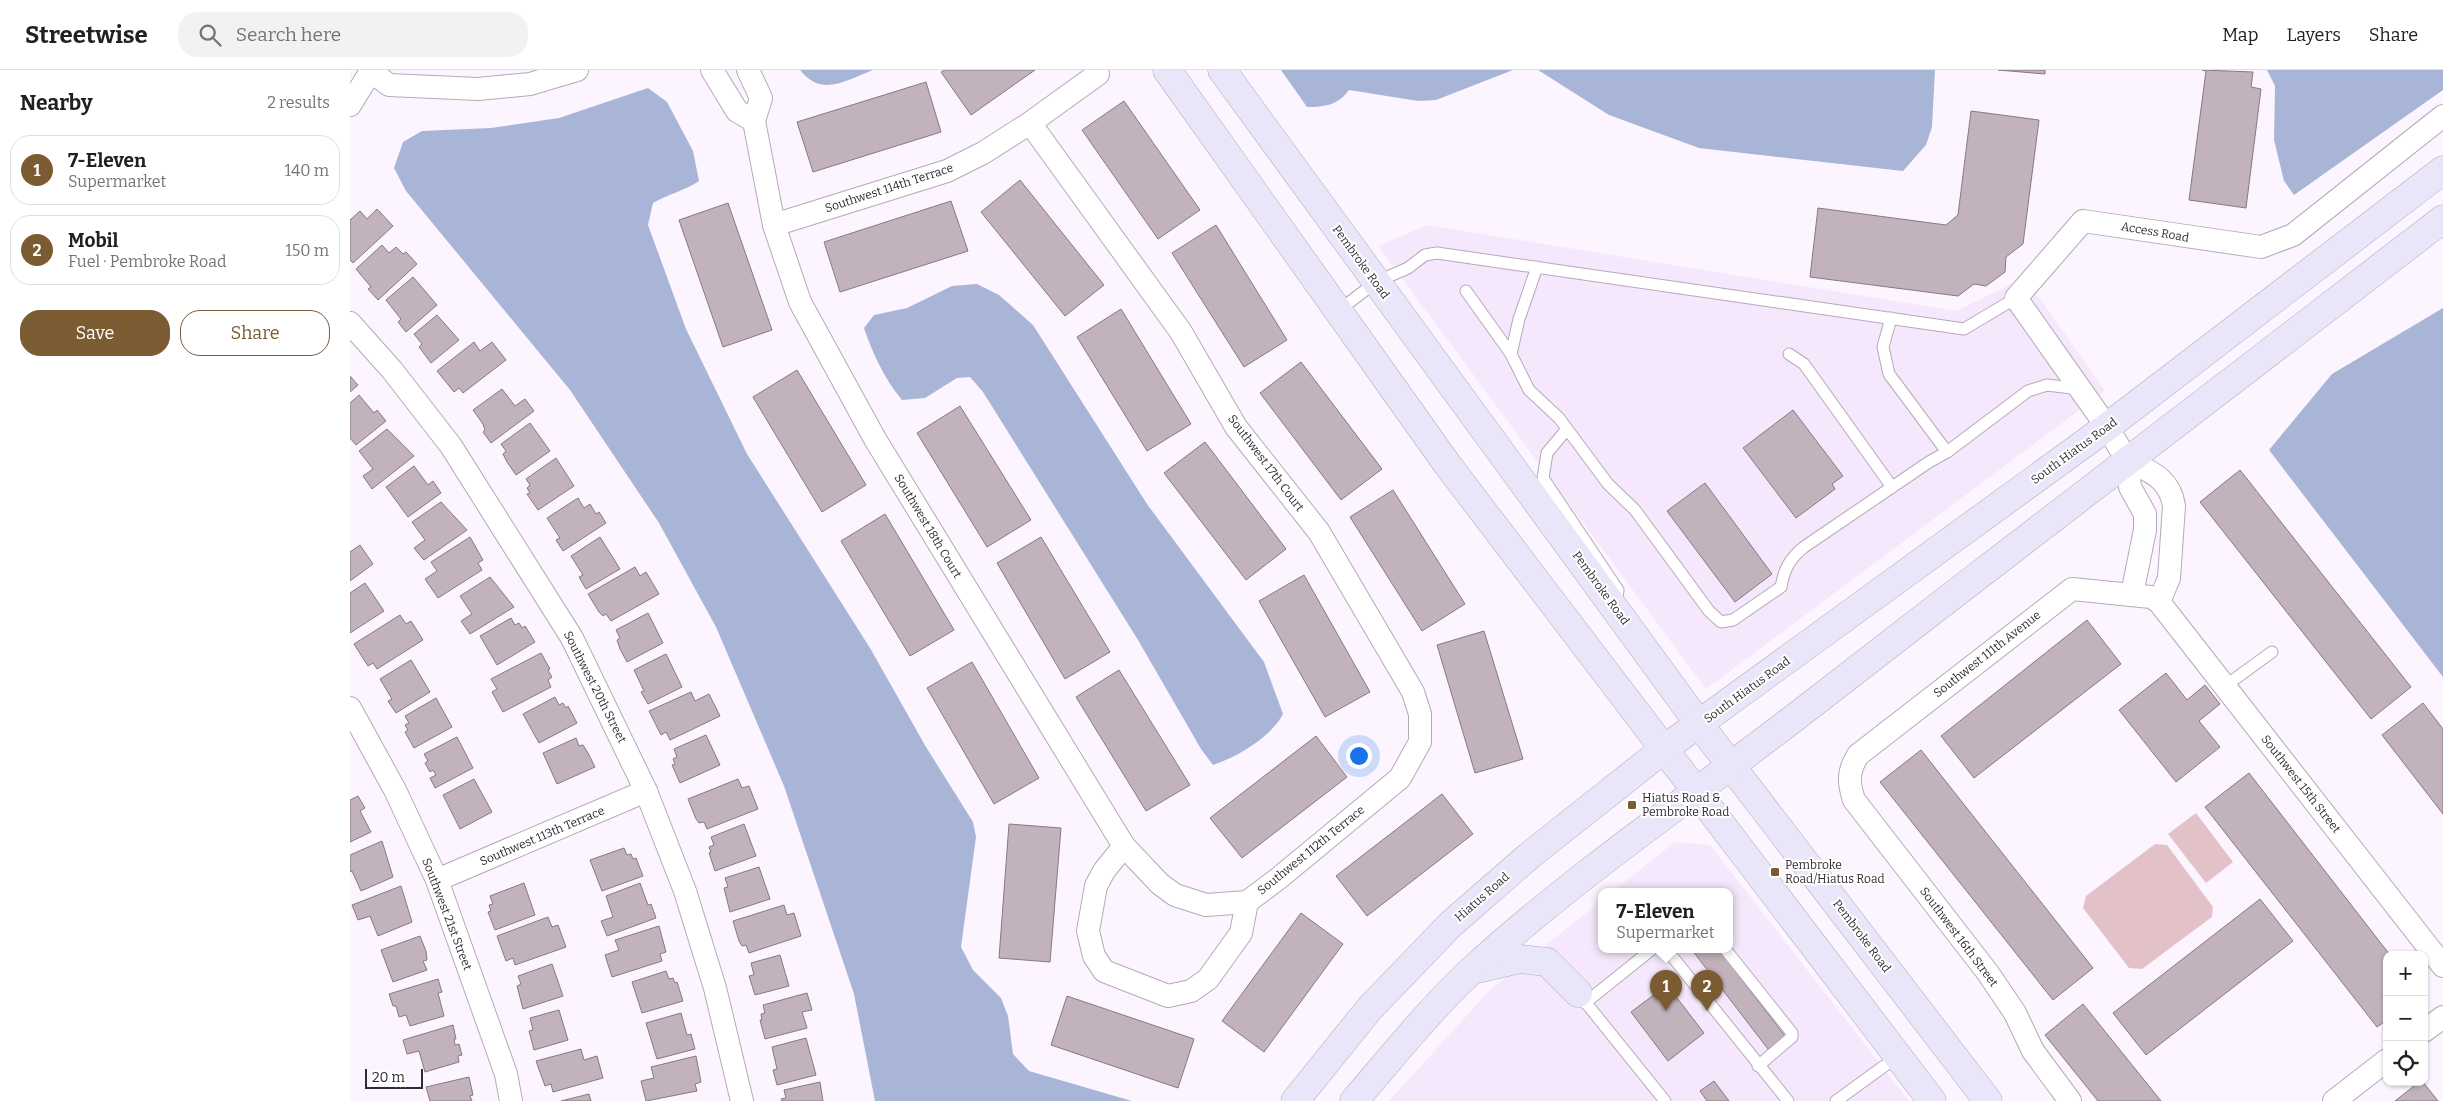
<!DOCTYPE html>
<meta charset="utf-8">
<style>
:root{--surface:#fff;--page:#f2f2f2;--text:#202124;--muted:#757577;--line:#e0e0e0;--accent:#7b5b31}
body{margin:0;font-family:Bitter,serif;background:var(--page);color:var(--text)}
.controls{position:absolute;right:15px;bottom:15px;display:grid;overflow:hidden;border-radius:10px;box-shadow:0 1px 4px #0004}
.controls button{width:45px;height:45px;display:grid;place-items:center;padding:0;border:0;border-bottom:1px solid var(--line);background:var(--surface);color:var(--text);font:25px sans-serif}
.scale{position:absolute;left:15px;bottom:12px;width:58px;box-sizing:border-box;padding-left:5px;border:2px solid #302d32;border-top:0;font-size:14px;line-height:18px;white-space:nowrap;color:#302d32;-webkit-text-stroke:4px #fff;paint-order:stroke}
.you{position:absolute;left:1008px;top:685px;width:18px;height:18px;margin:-12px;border:4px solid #fff;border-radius:50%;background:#1a73e8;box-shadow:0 0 0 8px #1a73e833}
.badge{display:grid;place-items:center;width:32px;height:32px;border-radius:50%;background:var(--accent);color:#fff;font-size:16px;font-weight:700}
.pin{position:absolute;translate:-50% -41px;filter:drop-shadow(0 1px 2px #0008)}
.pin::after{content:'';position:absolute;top:26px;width:18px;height:15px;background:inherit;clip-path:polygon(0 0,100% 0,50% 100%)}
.popup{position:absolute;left:1248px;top:818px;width:135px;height:65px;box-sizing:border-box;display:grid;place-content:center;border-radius:10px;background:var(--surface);filter:drop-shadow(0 1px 4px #0005);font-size:16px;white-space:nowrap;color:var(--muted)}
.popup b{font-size:19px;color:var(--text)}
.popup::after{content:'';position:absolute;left:50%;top:100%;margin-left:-10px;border:10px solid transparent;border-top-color:var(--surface)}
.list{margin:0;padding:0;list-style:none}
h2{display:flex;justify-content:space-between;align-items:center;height:65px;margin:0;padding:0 20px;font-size:21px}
h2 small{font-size:16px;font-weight:400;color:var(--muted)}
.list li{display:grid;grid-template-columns:32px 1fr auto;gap:15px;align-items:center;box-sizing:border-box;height:70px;margin:0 10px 10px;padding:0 10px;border:1px solid var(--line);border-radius:20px}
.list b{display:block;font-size:19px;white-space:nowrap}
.list p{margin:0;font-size:16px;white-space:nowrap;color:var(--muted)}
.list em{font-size:16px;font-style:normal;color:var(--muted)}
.actions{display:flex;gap:10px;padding:15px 20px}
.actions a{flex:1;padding:11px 0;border:1px solid var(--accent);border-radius:20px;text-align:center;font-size:18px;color:var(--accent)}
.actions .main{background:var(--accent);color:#fff}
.icon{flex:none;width:28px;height:28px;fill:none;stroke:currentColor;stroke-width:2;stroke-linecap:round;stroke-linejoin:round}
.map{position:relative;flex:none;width:2093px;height:1031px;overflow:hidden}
header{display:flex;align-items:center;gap:30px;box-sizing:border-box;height:70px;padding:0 25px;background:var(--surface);border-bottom:1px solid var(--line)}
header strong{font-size:24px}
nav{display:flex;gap:28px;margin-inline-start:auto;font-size:18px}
.search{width:350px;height:45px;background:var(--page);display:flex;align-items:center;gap:12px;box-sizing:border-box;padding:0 18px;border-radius:20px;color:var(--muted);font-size:19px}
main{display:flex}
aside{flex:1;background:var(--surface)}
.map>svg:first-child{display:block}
.built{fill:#f6e8fc}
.green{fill:#e3c1c8}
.water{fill:#a9b5d7}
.building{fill:#c1b2bc;stroke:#877982}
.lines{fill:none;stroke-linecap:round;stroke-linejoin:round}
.service-casing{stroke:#b4aab7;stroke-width:13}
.minor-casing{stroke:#b4aab7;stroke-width:24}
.secondary-casing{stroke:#b4aab7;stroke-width:29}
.service{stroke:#fff;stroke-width:11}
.minor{stroke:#fff;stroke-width:22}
.secondary{stroke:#e9e6f9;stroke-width:28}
.poi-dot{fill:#7b5b31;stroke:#fff;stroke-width:2}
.labels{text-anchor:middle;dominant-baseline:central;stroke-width:4;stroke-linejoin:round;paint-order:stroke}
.street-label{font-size:12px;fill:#302d32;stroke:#fff}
.poi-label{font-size:12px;fill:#302d32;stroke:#fff;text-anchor:start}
</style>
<header>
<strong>Streetwise</strong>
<div class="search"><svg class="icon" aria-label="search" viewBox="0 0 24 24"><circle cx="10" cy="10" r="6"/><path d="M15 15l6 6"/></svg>Search here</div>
<nav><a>Map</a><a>Layers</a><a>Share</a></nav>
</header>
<main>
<aside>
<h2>Nearby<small>2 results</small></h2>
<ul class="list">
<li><span class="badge">1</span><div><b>7-Eleven</b><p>Supermarket</p></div><em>140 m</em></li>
<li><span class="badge">2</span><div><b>Mobil</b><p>Fuel · Pembroke Road</p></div><em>150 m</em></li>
</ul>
<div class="actions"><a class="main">Save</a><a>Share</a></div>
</aside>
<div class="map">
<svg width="2093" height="1031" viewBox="0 0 2093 1031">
<rect width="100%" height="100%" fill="#fcf4ff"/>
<g class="built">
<path d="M1077,155L1606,241L1670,210L1689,227L1755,321L1356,619L1028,176Z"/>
<path d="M1325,772L1360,775L1559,1031H1039L1140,920L1252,830V880H1380V822H1262Z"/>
</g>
<g class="green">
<path d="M1846,743L1883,792L1856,813L1818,764Z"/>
<path d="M1805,774L1817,775L1863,837L1862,847L1792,899L1779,898L1733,838L1736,826Z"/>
</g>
<g class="water">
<path d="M450,0H523C496,10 472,28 450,0Z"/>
<path d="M931,0H1163L1086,30L1068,31L999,20C988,35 975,37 957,37Z"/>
<path d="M1188,0H1585L1582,57L1576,75L1553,101L1349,78L1259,45Z"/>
<path d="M1917,0H2093V20L1944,125L1934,111L1924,70L1925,16Z"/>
<path d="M298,18L317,32L343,81L349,111C334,121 318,124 303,133L298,155L336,259L397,384L520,578L576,677L623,752L626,767L611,877L623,900L651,928L658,946L663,984L679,1001L782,1031H525L504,924L434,716L366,557L309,453L220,320L56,121L44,98L53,72L72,61L141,58L209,48Z"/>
<path d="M627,214L649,225L683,255L797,434L914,592L933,644C921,667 887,687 863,695L851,679L788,570L633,322L620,307L607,308L575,328L552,330C534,308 523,284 514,258L524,245L557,238L602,216Z"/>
<path d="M2093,238V607L1919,380L1982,304Z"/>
</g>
<g class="building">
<path d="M595,0H685L621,45L591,2Z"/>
<path d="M1648,0H1695V4Z"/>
<path d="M1852,0L1903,2L1901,17L1911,19L1896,138L1839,130L1856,1Z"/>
<path d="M576,12L591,62L463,102L447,52Z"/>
<path d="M774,31L850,140L808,169L732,60Z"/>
<path d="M1621,41L1689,50L1673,174L1656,187L1655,202L1636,216L1624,214L1608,226L1460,207L1468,138L1596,155L1608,145Z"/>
<path d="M670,110L754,215L715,246L631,142Z"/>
<path d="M601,131L618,181L490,222L474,172Z"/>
<path d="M378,133L422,260L373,277L329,150Z"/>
<path d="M27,139L43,156L3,193L0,190V150L10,141L17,149Z"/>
<path d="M866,155L937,270L894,297L822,183Z"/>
<path d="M32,175L39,183L46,177L53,184L56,182L67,194L28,230L18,219L21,217L6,199Z"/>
<path d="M63,207L87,235L56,262L48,252L51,249L36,230Z"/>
<path d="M771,239L841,354L797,381L727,267Z"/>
<path d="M87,245L109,270L81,293L69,277L72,274L64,264Z"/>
<path d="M124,272L130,281L142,272L156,290L113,323L109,318L104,322L87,301Z"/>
<path d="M951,292L1032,399L991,430L910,323Z"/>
<path d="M447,300L516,415L472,442L403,327Z"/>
<path d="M0,306L8,315L0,322Z"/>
<path d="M152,319L165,336L175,329L184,341L141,373L133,362L135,360L133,354L123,340Z"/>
<path d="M9,325L24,343L27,340L36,351L6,375L0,368V333Z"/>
<path d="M610,336L681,450L637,477L567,363Z"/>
<path d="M1443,340L1493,406L1482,414L1485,419L1446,448L1393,378Z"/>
<path d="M180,353L200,381L166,405L157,392L153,384L156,381L151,374Z"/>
<path d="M37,359L64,386L22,419L13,406L23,399L9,381Z"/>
<path d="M855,372L936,479L896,510L814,403Z"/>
<path d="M206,388L224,416L188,440L177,424L180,423L177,418L180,415L176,409Z"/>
<path d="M64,396L78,415L83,411L91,423L58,447L36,417Z"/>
<path d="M1890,400L2061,617L2021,649L1850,432Z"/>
<path d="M1355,413L1422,504L1385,532L1317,441Z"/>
<path d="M1043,420L1115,534L1072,561L1000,447Z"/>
<path d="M228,428L234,438L240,434L246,444L249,442L256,453L213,481L206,470L210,468L197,448Z"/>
<path d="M91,432L117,460L74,490L64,478L75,470L62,452Z"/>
<path d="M535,444L604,560L560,586L491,471Z"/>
<path d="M120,467L133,490L128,493L132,500L88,528L75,509L87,501L81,492Z"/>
<path d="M250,467L270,499L236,519L229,507L233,505L221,486Z"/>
<path d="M691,467L760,582L715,609L647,493Z"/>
<path d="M10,475L23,494L0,511V482Z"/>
<path d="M285,497L290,506L296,502L309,524L261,551L256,544L253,546L249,542L238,524Z"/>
<path d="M954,505L1020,622L975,647L909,531Z"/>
<path d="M140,507L164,537L120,564L111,551L122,544L110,526Z"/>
<path d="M15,513L34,541L0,563V523Z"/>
<path d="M298,543L313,573L277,592L270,579L267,570L270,568L266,560Z"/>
<path d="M50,545L56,554L61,551L73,570L27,599L23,593L18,596L4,574Z"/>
<path d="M161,548L165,555L169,553L172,558L175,556L185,572L147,595L130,566Z"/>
<path d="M1737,550L1771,594L1624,708L1591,666Z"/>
<path d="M1134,561L1173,689L1125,703L1087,575Z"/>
<path d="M191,583L200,599L198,600L202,607L198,610L201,617L153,642L142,622L147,619L141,609Z"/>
<path d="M316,584L332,617L298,634L291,622L294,621L284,600Z"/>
<path d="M61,590L80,622L46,643L38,631L42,629L30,609Z"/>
<path d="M622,592L689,708L644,734L577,618Z"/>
<path d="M769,600L840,715L796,741L726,627Z"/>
<path d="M1816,603L1837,630L1855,615L1870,634L1849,651L1870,677L1826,712L1769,640Z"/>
<path d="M341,622L345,631L359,624L370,646L320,670L316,662L311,665L299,641Z"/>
<path d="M205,627L209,635L213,633L216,638L218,636L227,653L189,673L173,644Z"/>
<path d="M86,628L102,657L64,678L55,662L58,660L55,655L59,653L55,646Z"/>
<path d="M2073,633L2093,659V744L2032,665Z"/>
<path d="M356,665L370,695L330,713L322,695L325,694L323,689L327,687L324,679Z"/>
<path d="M966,666L997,707L892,788L860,748Z"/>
<path d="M107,667L123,698L85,718L80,708L86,705L83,700L80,702L75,693L78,691L74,684Z"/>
<path d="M226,668L229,676L233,675L238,683L245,697L207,714L193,683Z"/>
<path d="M1571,680L1743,898L1703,930L1530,712Z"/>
<path d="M1899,703L2040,885H2037V950L2027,957L1855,737Z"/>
<path d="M124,709L142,742L110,759L93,725Z"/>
<path d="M388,709L392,718L399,716L408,739L357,759L354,752L349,753L346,749L338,729Z"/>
<path d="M1092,724L1123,764L1017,846L986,806Z"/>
<path d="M8,726L15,738L10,741L21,762L0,772V730Z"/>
<path d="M394,754L406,786L365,801L359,783L361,782L359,777L364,775L361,767Z"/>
<path d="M659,754L711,758L700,892L649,888Z"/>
<path d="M32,771L43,807L11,821L2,801L0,802V785Z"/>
<path d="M274,778L277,785L281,784L283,789L286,788L293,806L252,821L240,790Z"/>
<path d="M409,797L420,829L380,842L374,818L378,817L375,808Z"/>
<path d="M174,813L185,845L145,860L138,842L141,841L139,835L143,834L140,826Z"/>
<path d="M290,813L298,835L301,834L306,848L257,866L251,851L263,847L256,826Z"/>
<path d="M51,816L62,852L28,866L20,846L8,850L2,835Z"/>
<path d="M1910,829L1943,871L1796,985L1763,943Z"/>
<path d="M434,835L437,845L444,843L451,866L399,883L396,875L392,876L389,871L383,851Z"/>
<path d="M951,843L993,874L914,982L872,951Z"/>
<path d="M198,847L202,857L208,855L216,877L165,895L163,888L156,891L147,866Z"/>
<path d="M309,856L316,882L310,884L312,891L262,907L255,885L269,880L265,870Z"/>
<path d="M70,866L76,881L77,890L73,891L77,900L43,912L31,880Z"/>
<path d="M1342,880H1369L1435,966L1418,979Z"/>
<path d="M430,885L439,916L405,925L399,906L404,905L401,893Z"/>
<path d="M202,894L213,926L173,939L167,916L171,914L168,906Z"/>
<path d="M316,901L319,909L323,908L325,913L327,912L333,931L292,943L282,912Z"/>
<path d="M88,909L92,922L88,923L94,946L60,956L56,945L49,947L46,936H43L39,924Z"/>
<path d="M1317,915L1354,963L1318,991L1281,942Z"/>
<path d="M457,923L462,940L452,942L457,958L415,969L410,950H412L411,944L415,943L413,935Z"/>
<path d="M717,926L844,969L828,1018L701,975Z"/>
<path d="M1733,934L1811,1031H1748L1695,965Z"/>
<path d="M209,940L218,970L184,980L179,961L183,960L180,948Z"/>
<path d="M331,943L337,965L341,964L345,979L307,989L296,953Z"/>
<path d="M103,955L106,969H104L105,975L109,974L112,985L108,986L109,992L75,1002L69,981L57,984L53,970Z"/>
<path d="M456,968L466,1005L427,1015L423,1000L427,999L422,977Z"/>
<path d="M231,979L234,990L247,986L253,1008L203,1022L201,1014L195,1016L186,991Z"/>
<path d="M346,986L351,1012L345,1014L347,1021L296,1031L291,1011L304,1008L301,997Z"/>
<path d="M119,1007L123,1025L120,1026L122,1031H80L76,1017Z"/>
<path d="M1364,1011L1379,1031H1357L1350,1021Z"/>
<path d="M470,1012L473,1031H432L431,1029L436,1028L434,1020Z"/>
<path d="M2069,1012H2073L2088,1031H2045Z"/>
<path d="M239,1024L241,1031H211Z"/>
</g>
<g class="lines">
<defs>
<g id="service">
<path d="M1116,221L1161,284L1179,320L1209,348L1258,414L1285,440L1359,541L1371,552L1383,550L1431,517C1434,500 1439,489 1454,477L1579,392L1597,382L1678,321L1697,315L1730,319"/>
<path d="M988,241L1026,212L1058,198L1075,185L1087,183L1614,259L1666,228"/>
<path d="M1541,248L1533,277L1539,304L1597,382"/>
<path d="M1161,284L1169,249L1187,197"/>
<path d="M1439,284L1454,294L1542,417"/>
<path d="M1217,359L1197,383L1193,408L1268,520L1267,529"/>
<path d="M1875,616L1922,582"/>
<path d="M1317,880L1438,1031"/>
<path d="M1376,880L1442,963V967L1408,996"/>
<path d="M1228,923L1315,1031"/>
<path d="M1235,933L1301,880"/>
<path d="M1486,1031L1548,986"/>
</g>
<g id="minor">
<path d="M19,0L39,15L128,19L180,14L227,0"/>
<path d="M362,0L387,41L404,51"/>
<path d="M398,0L411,28L404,51L424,155L450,232L525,369L774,776L810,814L825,825L856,835L897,832L929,808L1050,708L1070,672V644L1063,622L969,462L886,357L831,262L680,53"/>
<path d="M0,35L21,1"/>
<path d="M424,155L597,101L633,83L680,53L748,4"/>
<path d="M0,253L42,300L101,376L222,568L296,721L335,821L365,918L392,1031"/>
<path d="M1777,390C1799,401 1820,408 1824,436L1819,508L1809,532"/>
<path d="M1782,524L1795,460V444L1780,417L1777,390L1757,357L1666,228L1733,151L1911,177L1943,165L2093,46"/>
<path d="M0,638L45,720L87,810L156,1004L161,1031"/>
<path d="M774,776L754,801L746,816L738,861L744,886L754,901L818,926L841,921L858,909L891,863L897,832"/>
<path d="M87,810L296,721"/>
<path d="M2074,961L2093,947"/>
<path d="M1720,1031L1683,981L1665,943L1638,903L1504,730C1498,712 1498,701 1508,685L1722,519L1801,527L1809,532L2093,896"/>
<path d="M1984,1031L2037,990"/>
</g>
<g id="secondary">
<path d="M817,0L1097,394L1582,1031"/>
<path d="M872,0L1349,654L1638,1031"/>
<path d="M1128,899L1170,889L1197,892L1228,923"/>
<path d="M945,1031L1020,938L1101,854L1179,786L1314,679L1757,357L2093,100"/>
<path d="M1004,1031C1042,987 1079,940 1122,900C1228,803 1348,723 1461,635C1671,472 1882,310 2093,149"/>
</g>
</defs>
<use href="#service" class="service-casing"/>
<use href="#minor" class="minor-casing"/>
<use href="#secondary" class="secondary-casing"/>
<use href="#service" class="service"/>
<use href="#minor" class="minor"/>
<use href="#secondary" class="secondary"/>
</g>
<g class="poi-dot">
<rect x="1277" y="730" width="10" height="10" rx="2.5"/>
<rect x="1420" y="797" width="10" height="10" rx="2.5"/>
</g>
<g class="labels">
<g class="street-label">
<text transform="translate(539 118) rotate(-18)">Southwest 114th Terrace</text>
<text transform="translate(1805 162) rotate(10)">Access Road</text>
<text transform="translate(1011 192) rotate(54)">Pembroke Road</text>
<text transform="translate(1724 381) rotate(-36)">South Hiatus Road</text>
<text transform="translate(916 393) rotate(53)">Southwest 17th Court</text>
<text transform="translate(578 456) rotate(59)">Southwest 18th Court</text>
<text transform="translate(1251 518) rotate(54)">Pembroke Road</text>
<text transform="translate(1637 584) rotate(-38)">Southwest 111th Avenue</text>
<text transform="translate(245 617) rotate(63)">Southwest 20th Street</text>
<text transform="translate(1397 620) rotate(-36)">South Hiatus Road</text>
<text transform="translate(1951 714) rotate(52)">Southwest 15th Street</text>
<text transform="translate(192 766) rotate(-23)">Southwest 113th Terrace</text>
<text transform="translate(961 780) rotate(-39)">Southwest 112th Terrace</text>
<text transform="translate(1132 827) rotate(-41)">Hiatus Road</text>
<text transform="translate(97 844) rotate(69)">Southwest 21st Street</text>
<text transform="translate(1512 866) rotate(53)">Pembroke Road</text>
<text transform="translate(1609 867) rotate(53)">Southwest 16th Street</text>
</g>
<g class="poi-label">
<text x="1292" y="728">Hiatus Road &amp;<tspan x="1292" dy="14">Pembroke Road</tspan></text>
<text x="1435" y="795">Pembroke<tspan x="1435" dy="14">Road/Hiatus Road</tspan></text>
</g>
</g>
</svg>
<div class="controls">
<button>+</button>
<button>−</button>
<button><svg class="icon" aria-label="locate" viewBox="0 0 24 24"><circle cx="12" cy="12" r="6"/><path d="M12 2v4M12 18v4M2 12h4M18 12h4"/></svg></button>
</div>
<div class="scale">20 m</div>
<div class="you"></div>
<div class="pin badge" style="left:1316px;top:941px">1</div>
<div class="popup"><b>7-Eleven</b>Supermarket</div>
<div class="pin badge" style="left:1357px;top:941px">2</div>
</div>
</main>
